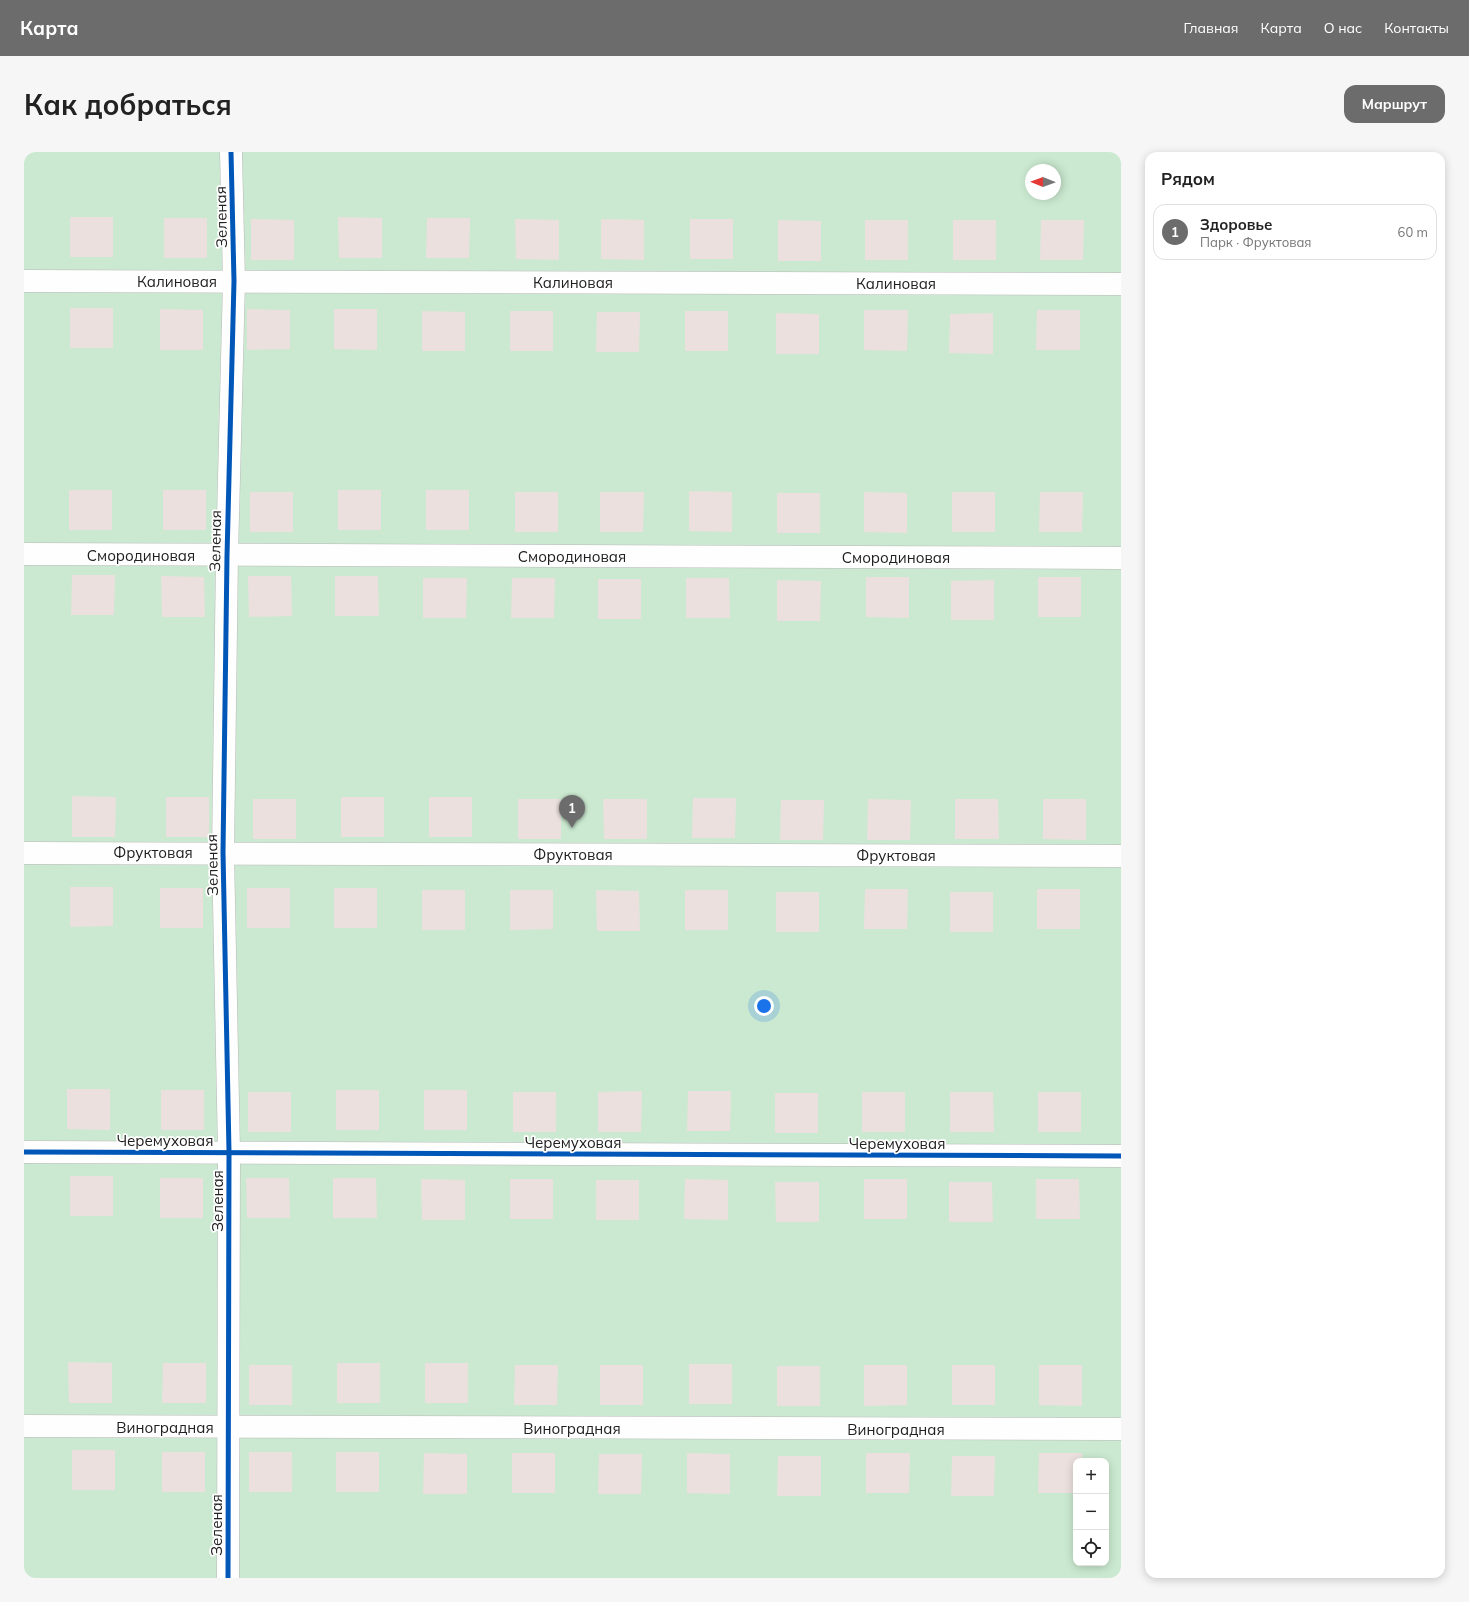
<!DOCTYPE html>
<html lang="ru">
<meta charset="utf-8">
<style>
:root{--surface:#fff;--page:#f6f6f6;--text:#222;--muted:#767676;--line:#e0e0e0;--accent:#6c6c6d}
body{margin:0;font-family:Mulish,sans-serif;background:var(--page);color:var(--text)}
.controls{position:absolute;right:12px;bottom:12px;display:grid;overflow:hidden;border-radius:8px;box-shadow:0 2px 10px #0003}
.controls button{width:36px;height:36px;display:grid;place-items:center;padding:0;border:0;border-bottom:1px solid var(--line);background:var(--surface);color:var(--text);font:20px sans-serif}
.compass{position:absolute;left:1001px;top:12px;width:36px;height:36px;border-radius:50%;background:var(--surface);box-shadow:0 2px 10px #0003;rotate:271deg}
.you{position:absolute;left:740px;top:854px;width:14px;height:14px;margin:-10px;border:3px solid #fff;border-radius:50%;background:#1a73e8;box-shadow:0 0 0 6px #1a73e833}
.badge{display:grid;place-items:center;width:26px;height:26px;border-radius:50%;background:var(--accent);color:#fff;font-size:13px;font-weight:700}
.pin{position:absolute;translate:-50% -33px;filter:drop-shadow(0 1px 2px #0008)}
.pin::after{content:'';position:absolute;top:21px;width:14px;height:12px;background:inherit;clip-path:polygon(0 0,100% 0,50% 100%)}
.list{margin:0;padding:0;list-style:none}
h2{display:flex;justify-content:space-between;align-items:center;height:52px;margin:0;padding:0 16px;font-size:17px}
h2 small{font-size:13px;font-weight:400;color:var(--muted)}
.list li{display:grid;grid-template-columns:26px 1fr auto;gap:12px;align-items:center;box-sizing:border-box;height:56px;margin:0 8px 8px;padding:0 8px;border:1px solid var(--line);border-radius:12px}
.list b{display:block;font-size:15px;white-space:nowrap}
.list p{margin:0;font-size:13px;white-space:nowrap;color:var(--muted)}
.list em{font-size:13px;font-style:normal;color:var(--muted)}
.icon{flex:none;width:22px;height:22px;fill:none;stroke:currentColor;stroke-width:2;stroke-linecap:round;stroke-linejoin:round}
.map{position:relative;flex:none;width:1097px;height:1426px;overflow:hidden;border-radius:12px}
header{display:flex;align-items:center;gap:24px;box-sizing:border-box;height:56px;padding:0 20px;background:var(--accent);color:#fff}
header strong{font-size:19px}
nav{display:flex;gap:22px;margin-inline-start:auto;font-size:14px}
.intro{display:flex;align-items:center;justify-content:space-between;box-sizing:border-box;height:96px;padding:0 24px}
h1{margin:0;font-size:28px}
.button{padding:10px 18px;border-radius:12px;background:var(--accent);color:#fff;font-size:14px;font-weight:700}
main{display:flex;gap:24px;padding:0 24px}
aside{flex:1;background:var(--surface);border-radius:12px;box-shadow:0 2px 10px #0003}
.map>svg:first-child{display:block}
.green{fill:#cbe9d0;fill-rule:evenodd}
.building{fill:#ebe0dd}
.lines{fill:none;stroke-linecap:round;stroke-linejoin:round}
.minor-casing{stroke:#b9b9ba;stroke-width:23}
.minor{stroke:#fefefe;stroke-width:22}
.cycleway-casing{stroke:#fff;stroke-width:8}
.cycleway{stroke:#0057b8;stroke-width:5}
.labels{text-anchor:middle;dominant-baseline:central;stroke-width:3.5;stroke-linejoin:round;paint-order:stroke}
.street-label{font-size:15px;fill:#212021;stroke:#fff}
</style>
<header>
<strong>Карта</strong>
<nav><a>Главная</a><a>Карта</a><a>О нас</a><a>Контакты</a></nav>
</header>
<div class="intro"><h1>Как добраться</h1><a class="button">Маршрут</a></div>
<main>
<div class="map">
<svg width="1097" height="1426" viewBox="0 0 1097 1426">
<rect width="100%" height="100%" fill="#f8f8f9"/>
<path class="green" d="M0,0H1097V1426H0ZM1007,18H1031V42H1007ZM1052,1309H1082V1411H1052Z"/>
<g class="building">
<rect x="46" y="65" width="43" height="40"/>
<path d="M314,65L358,66V106H315Z"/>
<rect x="140" y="66" width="43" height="40"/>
<path d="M403,66H446L445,106H402Z"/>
<path d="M227,67L270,68V108H227Z"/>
<path d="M491,67L535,68V108L492,107Z"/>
<path d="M577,67L620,68V108L577,107Z"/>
<rect x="666" y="67" width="43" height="40"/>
<path d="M754,68L797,69V109H754Z"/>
<rect x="841" y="68" width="43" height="40"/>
<rect x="929" y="68" width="43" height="40"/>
<path d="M1017,68H1060L1059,108H1016Z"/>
<rect x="46" y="156" width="43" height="40"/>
<path d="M136,157L179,158V198H136Z"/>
<path d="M223,157L266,158V197L223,198Z"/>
<path d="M310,157H353V198L310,197Z"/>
<path d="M840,158H884L883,199L840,198Z"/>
<path d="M1013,158H1056V198H1012Z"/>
<path d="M398,159L441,160V199H398Z"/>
<rect x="486" y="159" width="43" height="40"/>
<rect x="661" y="159" width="43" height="40"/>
<path d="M573,160H616L615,200H572Z"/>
<path d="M752,161L795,162V202H752Z"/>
<path d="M969,161V202L925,201L926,162Z"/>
<rect x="45" y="338" width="43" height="40"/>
<rect x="139" y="338" width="43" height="40"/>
<rect x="314" y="338" width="43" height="40"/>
<rect x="402" y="338" width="43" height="40"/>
<path d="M665,339L708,340V380L665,379Z"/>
<rect x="226" y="340" width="43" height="40"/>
<rect x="491" y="340" width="43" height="40"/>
<path d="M576,340H620L619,380H576Z"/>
<path d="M840,340L883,341V381L840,380Z"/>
<rect x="928" y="340" width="43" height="40"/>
<path d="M1016,340H1059L1058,380H1015Z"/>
<rect x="753" y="341" width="43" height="40"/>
<path d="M48,423H91L90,463H47Z"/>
<path d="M137,424L180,425L181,465H138Z"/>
<path d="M224,424H267L268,464L225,465Z"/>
<path d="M311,424H354L355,464H311Z"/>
<path d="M842,425H885V466L842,465Z"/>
<rect x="1014" y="425" width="43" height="40"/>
<path d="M399,426H443L442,466H399Z"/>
<path d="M488,426H531L530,466H487Z"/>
<path d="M662,426H705L706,466H662Z"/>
<rect x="574" y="427" width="43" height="40"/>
<path d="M753,428L797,429L796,469H753Z"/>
<path d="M970,428V468H927V429Z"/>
<path d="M48,644L92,645L91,685H48Z"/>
<rect x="142" y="645" width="43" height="40"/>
<rect x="317" y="645" width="43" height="40"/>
<rect x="405" y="645" width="43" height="40"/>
<path d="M669,646H712L711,686H668Z"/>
<rect x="229" y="647" width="43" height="40"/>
<rect x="494" y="647" width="43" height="40"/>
<path d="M579,647H623V687H580Z"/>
<path d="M844,647L887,648L886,688H843Z"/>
<path d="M931,647H974L975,687H931Z"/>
<path d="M1019,647H1062V688L1019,687Z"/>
<path d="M757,648H800L799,688H756Z"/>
<path d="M46,735H89V774L46,775Z"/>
<rect x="136" y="736" width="43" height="40"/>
<rect x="223" y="736" width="43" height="40"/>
<rect x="310" y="736" width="43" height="40"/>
<path d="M841,737H884L883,777H840Z"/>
<rect x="1013" y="737" width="43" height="40"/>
<rect x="398" y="738" width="43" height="40"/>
<path d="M486,738H529V777L486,778Z"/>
<path d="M572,738L615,739L616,779H573Z"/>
<rect x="661" y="738" width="43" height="40"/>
<rect x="752" y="740" width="43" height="40"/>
<rect x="926" y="740" width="43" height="40"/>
<path d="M43,937H86V978L43,977Z"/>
<rect x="137" y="938" width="43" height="40"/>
<rect x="312" y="938" width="43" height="40"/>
<rect x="400" y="938" width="43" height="40"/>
<path d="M618,939L617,980H574V940Z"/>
<path d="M664,939H707L706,979H663Z"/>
<rect x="224" y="940" width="43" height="40"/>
<rect x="489" y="940" width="43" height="40"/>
<rect x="838" y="940" width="43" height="40"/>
<path d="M926,940H969L970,980H926Z"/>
<rect x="1014" y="940" width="43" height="40"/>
<rect x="751" y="941" width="43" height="40"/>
<rect x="46" y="1024" width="43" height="40"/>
<rect x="136" y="1026" width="43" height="40"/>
<path d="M222,1026H265L266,1066H223Z"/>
<path d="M309,1026H352L353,1066H309Z"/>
<path d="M397,1027L441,1028V1068H398Z"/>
<rect x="486" y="1027" width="43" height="40"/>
<path d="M661,1027L704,1028V1068L660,1067Z"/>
<rect x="840" y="1027" width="43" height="40"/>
<path d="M1012,1027H1055L1056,1067H1012Z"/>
<rect x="572" y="1028" width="43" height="40"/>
<path d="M751,1030H795V1070H752Z"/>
<path d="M925,1030H968L969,1070H925Z"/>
<path d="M44,1210L88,1211V1251H45Z"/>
<path d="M139,1211H182V1251H138Z"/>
<rect x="313" y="1211" width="43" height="40"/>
<rect x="401" y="1211" width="43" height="40"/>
<rect x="665" y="1212" width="43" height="40"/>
<rect x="225" y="1213" width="43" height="40"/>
<path d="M491,1213H534L533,1253H490Z"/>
<rect x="576" y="1213" width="43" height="40"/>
<path d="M840,1213H883V1253L840,1254Z"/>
<rect x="928" y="1213" width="43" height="40"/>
<path d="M1015,1213H1058V1254L1015,1253Z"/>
<rect x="753" y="1214" width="43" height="40"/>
<rect x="48" y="1298" width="43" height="40"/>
<rect x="138" y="1300" width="43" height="40"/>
<rect x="225" y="1300" width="43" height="40"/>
<rect x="312" y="1300" width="43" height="40"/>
<path d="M400,1301L443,1302V1342H399Z"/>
<rect x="488" y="1301" width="43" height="40"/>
<path d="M663,1301L706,1302V1342L663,1341Z"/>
<path d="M842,1301H886L885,1341H842Z"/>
<path d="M1015,1301H1058V1309H1052V1341H1014Z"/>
<path d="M575,1302H618L617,1342H574Z"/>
<path d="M754,1304H797V1344H753Z"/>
<path d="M928,1304H971L970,1344H927Z"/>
</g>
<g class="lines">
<defs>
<g id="minor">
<path d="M0,129L1097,132"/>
<path d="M0,402L1097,406"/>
<path d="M0,701L1097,704"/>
<path d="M0,1000L1097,1004"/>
<path d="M0,1274L1097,1277"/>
<path d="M204,1426L205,1000L199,700L203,404L210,129L207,0"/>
</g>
</defs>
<use href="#minor" class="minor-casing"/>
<use href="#minor" class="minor"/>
<defs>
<g id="cycleway">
<path d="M0,1000L1097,1004"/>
<path d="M204,1426L205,1000L199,700L203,404L210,129L207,0"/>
</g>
</defs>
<use href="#cycleway" class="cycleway-casing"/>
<use href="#cycleway" class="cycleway"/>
</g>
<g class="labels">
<g class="street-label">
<text transform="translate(197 65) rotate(-91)">Зеленая</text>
<text x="153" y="129">Калиновая</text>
<text x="549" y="130">Калиновая</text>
<text x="872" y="131">Калиновая</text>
<text transform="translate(191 389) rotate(-89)">Зеленая</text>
<text x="117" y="403">Смородиновая</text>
<text x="548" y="404">Смородиновая</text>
<text x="872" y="405">Смородиновая</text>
<text x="129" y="700">Фруктовая</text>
<text x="549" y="702">Фруктовая</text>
<text x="872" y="703">Фруктовая</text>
<text transform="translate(188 713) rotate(-91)">Зеленая</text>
<text x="141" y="988">Черемуховая</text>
<text x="549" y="990">Черемуховая</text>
<text x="873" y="991">Черемуховая</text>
<text transform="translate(193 1049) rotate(-90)">Зеленая</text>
<text x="141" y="1275">Виноградная</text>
<text x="548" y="1276">Виноградная</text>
<text x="872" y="1277">Виноградная</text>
<text transform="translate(192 1373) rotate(-90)">Зеленая</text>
</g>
</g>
</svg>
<div class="controls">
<button>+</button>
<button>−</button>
<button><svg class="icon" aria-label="locate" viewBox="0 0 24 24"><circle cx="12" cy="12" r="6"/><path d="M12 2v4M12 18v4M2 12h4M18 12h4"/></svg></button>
</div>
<svg class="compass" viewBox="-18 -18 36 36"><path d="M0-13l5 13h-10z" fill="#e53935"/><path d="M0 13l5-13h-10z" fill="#767676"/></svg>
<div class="you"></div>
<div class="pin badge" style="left:548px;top:676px">1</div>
</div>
<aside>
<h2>Рядом<small></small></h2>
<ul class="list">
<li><span class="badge">1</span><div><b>Здоровье</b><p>Парк · Фруктовая</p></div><em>60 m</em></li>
</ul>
</aside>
</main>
